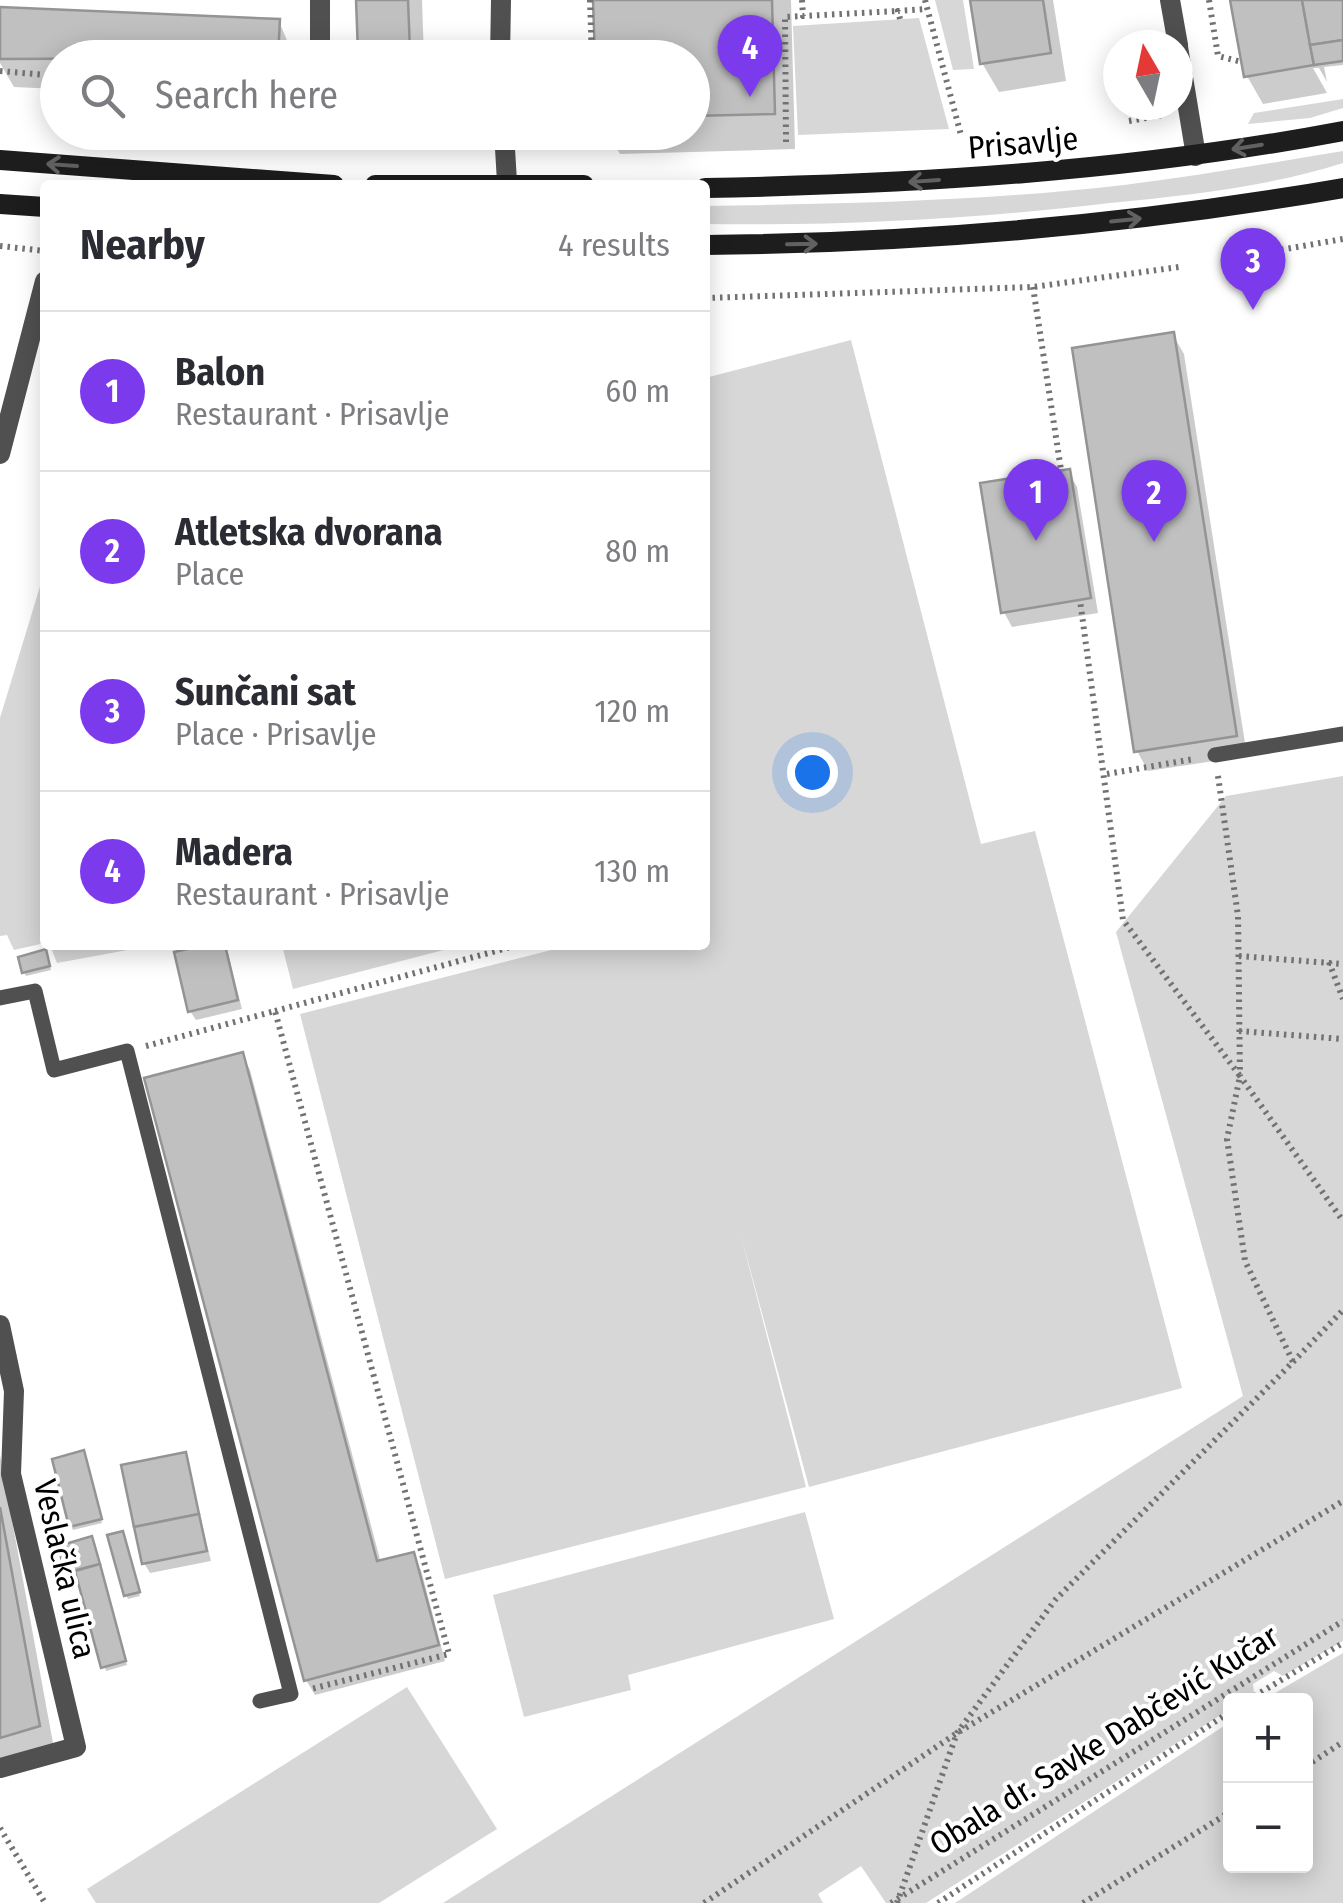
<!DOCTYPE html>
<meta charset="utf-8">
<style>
:root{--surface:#fff;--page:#f2f2f3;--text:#2b2b33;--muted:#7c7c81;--line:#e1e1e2;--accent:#7c3aed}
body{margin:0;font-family:"Fira Sans Condensed",sans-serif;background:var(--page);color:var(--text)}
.controls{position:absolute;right:30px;bottom:30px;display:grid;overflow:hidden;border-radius:10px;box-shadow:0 5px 25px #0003}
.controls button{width:90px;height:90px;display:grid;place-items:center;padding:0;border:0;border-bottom:2px solid var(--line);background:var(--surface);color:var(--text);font:50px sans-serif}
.compass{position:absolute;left:1103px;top:30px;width:90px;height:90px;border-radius:50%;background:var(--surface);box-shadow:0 5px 25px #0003;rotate:351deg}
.you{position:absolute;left:812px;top:772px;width:35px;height:35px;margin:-25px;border:8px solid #fff;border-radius:50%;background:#1a73e8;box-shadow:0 0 0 15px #1a73e833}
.badge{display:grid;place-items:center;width:65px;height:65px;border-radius:50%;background:var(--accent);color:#fff;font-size:32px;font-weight:700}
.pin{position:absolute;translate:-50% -82px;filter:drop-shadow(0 2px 5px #0008)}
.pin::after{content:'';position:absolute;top:52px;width:35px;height:30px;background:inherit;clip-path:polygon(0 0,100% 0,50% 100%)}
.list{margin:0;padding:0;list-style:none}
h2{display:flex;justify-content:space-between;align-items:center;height:130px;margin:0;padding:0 40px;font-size:42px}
h2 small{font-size:32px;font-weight:400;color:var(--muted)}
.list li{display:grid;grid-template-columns:65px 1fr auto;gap:30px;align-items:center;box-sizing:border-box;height:160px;padding:0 40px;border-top:2px solid var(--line)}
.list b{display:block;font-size:38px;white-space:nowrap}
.list p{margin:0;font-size:32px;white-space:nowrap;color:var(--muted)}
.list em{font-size:32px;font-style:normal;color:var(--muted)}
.icon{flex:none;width:55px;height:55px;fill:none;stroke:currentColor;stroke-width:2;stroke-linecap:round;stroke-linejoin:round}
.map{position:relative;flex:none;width:1343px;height:1903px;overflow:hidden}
.search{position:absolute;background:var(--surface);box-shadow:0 5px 25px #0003;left:40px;top:40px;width:670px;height:110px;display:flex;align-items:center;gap:25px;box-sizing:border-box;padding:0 35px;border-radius:55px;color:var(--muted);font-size:38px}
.panel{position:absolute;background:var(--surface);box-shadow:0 5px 25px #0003;left:40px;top:180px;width:670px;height:770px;border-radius:10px}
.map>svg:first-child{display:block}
.green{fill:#d7d7d7}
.shadow{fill:#0003}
.building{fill:#c0c0c0;stroke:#949494;stroke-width:2.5}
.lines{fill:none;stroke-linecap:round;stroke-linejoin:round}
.path{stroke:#727272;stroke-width:6;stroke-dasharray:2.5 5;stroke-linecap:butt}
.lane{stroke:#505050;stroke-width:15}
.street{stroke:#505050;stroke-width:20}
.secondary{stroke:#1d1d1d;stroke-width:20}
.oneway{stroke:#616161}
.labels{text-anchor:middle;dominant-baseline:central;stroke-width:8;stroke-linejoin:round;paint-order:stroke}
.street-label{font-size:32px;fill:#000;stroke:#fff}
</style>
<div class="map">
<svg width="1343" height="1903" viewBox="0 0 1343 1903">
<rect width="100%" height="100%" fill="#fff"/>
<g class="green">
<path d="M935,0H963L974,69L953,70Z"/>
<path d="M919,18L949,129L798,135L793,26Z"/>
<path d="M1343,99V108L1310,118L1248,124L1254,113Z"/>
<path d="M1343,151V163C1267,187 1189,195 1110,203C974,219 841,226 705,224V206C845,204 985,201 1124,185C1197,176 1270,163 1343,151Z"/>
<path d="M851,340L981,844L1035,831L1182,1388L809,1487L740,1232L806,1487L445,1579L300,1014L571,945H705V378Z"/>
<path d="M45,570V943L14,950L7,935L0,936V718Z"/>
<path d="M1343,776V1641L1283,1676L1274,1671L1253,1684L1254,1694L1244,1700H1230V1709L926,1903H886L861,1866L818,1894L823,1903H443L1243,1396L1116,932L1226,796Z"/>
<path d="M50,945H155L57,963Z"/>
<path d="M282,945H463L293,989Z"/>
<path d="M805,1512L834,1619L628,1675L631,1690L524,1717L493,1595Z"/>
<path d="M1343,1653V1903H955L1230,1722V1866H1306V1700H1263Z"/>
<path d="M407,1687L497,1829L379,1903H96L87,1889Z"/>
</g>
<g class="shadow">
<path d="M358,0H422L424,58H363Z"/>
<path d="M596,0H791L795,149L620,154L607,132H692V58Z"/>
<path d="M972,0H1053L1066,81L999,92L982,63Z"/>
<path d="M1232,0H1343V65L1324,67L1327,82L1319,68H1313L1327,93L1263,104L1247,76Z"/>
<path d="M0,10L279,22L295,58H58V89L14,87L0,63Z"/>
<path d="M1173,335L1184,354L1247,756L1148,771L1137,751Z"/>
<path d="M1068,472L1077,487L1098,613L1012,627L1004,612Z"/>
<path d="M216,945H224L228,953L242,1009L196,1020L190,1011Z"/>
<path d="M47,956L51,970L26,976L24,972Z"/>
<path d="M242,1055L250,1070L381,1563L412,1555L421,1570L445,1661L315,1695L306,1680Z"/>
<path d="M0,1455L55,1754L0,1771Z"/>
<path d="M185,1455L211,1561L150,1573L144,1563Z"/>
<path d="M86,1457L102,1523L73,1530L71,1526Z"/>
<path d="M125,1538L140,1596L128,1599L126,1595Z"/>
<path d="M93,1543L127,1665L106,1671L78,1575L70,1576L61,1548Z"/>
</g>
<g class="building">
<path d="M356,0H408L410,51L358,53Z"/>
<path d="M593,0H772L775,114L692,116V58H595Z"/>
<path d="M970,0H1043L1051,53L980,64Z"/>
<path d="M1230,0H1302L1314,65L1244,77Z"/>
<path d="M1302,0H1343V40L1310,45Z"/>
<path d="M0,7L280,19L278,58L0,59Z"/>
<path d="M1343,40V61L1314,65L1310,45Z"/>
<path d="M1174,332L1237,736L1134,752L1072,348Z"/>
<path d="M1070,469L1091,598L1001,613L980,483Z"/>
<path d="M205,945H225L238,1000L188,1012L174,952Z"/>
<path d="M46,949L50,966L22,973L18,957Z"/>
<path d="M243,1052L377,1561L414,1552L439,1645L304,1681L144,1078Z"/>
<path d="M84,1450L102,1519L69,1527L52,1459Z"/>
<path d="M186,1452L199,1514L134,1527L121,1465Z"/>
<path d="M0,1507L40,1726L0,1738Z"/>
<path d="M199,1514L207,1551L142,1564L134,1527Z"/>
<path d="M123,1531L140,1592L124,1596L107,1535Z"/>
<path d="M92,1536L100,1564L65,1573L58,1546Z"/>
<path d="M100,1564L126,1661L101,1668L75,1571Z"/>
</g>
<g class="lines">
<g class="path">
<path d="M590,0L592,58"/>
<path d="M802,0L803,16L898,11"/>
<path d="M925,0L961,135"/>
<path d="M1209,0L1218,56L1242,62"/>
<path d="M900,19L898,11L927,9"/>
<path d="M0,71L58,76"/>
<path d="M1129,121L1163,115"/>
<path d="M593,132V139"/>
<path d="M786,142L785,17L803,16"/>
<path d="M0,246L45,251"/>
<path d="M1222,260L1343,239"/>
<path d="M1033,287L1061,470"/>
<path d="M705,298L1033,287L1179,267"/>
<path d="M1107,774L1194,759"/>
<path d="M1218,776L1238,916L1240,1076L1343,1221"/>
<path d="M1239,956L1343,964"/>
<path d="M1329,962L1343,999"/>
<path d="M275,1011L518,945"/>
<path d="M1239,1031L1343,1039"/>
<path d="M146,1046L275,1011L449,1654L311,1689"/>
<path d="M1293,1362L1343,1310"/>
<path d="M1248,1700L1343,1643"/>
<path d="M1306,1766L1343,1742"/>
<path d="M0,1828L45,1903"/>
<path d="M704,1903L957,1733L1343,1501"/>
<path d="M891,1903L1343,1621"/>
<path d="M897,1903L957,1733L1055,1600L1293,1362L1245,1261L1227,1139L1240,1076L1123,920L1080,600"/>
<path d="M938,1903L1230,1712"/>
<path d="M1083,1903L1230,1812"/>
</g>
<g class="lane">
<path d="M1215,755L1343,734"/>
<path d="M0,998L35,991L54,1070L127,1051L291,1694L260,1701"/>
</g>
<g class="street">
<path d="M1170,0L1178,45"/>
<path d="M1178,47L1196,156"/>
<path d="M320,58V0"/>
<path d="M500,58L501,0"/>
<path d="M504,132L507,182"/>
<path d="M0,454L45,281"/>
<path d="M0,1325L14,1391L11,1474L76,1747L0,1768"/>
</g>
<g class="secondary">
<path d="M0,160L334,185"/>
<path d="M375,185H584"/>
<path d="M705,188C919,184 1132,171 1343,131"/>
<path d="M0,204L45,207"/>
<path d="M705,245C920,243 1131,225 1343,188"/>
</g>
</g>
<defs><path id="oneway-shaft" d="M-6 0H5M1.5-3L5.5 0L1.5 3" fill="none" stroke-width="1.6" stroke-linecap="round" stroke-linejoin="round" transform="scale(2.5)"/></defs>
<g class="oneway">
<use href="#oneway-shaft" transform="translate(1247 147) rotate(171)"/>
<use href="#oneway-shaft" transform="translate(62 165) rotate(-176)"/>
<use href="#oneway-shaft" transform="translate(924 181) rotate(176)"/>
<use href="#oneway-shaft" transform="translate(1126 220) rotate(-6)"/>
<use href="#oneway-shaft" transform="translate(802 244) rotate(-1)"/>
</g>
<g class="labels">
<g class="street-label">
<text transform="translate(1023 143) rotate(-5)">Prisavlje</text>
<text transform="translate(65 1569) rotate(77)">Veslačka ulica</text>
<text transform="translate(1104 1740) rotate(-32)">Obala dr. Savke Dabčević Kučar</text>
</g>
</g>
</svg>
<div class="controls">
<button>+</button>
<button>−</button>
</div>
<svg class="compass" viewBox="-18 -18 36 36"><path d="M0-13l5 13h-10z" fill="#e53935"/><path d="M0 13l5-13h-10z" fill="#7c7c81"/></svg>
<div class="you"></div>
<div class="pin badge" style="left:1036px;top:541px">1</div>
<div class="pin badge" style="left:1154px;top:542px">2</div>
<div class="pin badge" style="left:1253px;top:310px">3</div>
<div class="pin badge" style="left:750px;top:97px">4</div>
<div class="search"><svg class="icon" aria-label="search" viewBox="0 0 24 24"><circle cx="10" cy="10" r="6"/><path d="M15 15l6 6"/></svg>Search here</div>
<section class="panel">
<h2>Nearby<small>4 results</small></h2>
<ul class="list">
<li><span class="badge">1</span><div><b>Balon</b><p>Restaurant · Prisavlje</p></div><em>60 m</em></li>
<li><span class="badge">2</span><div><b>Atletska dvorana</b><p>Place</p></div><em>80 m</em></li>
<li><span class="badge">3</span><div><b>Sunčani sat</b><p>Place · Prisavlje</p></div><em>120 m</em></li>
<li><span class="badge">4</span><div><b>Madera</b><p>Restaurant · Prisavlje</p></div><em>130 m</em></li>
</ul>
</section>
</div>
